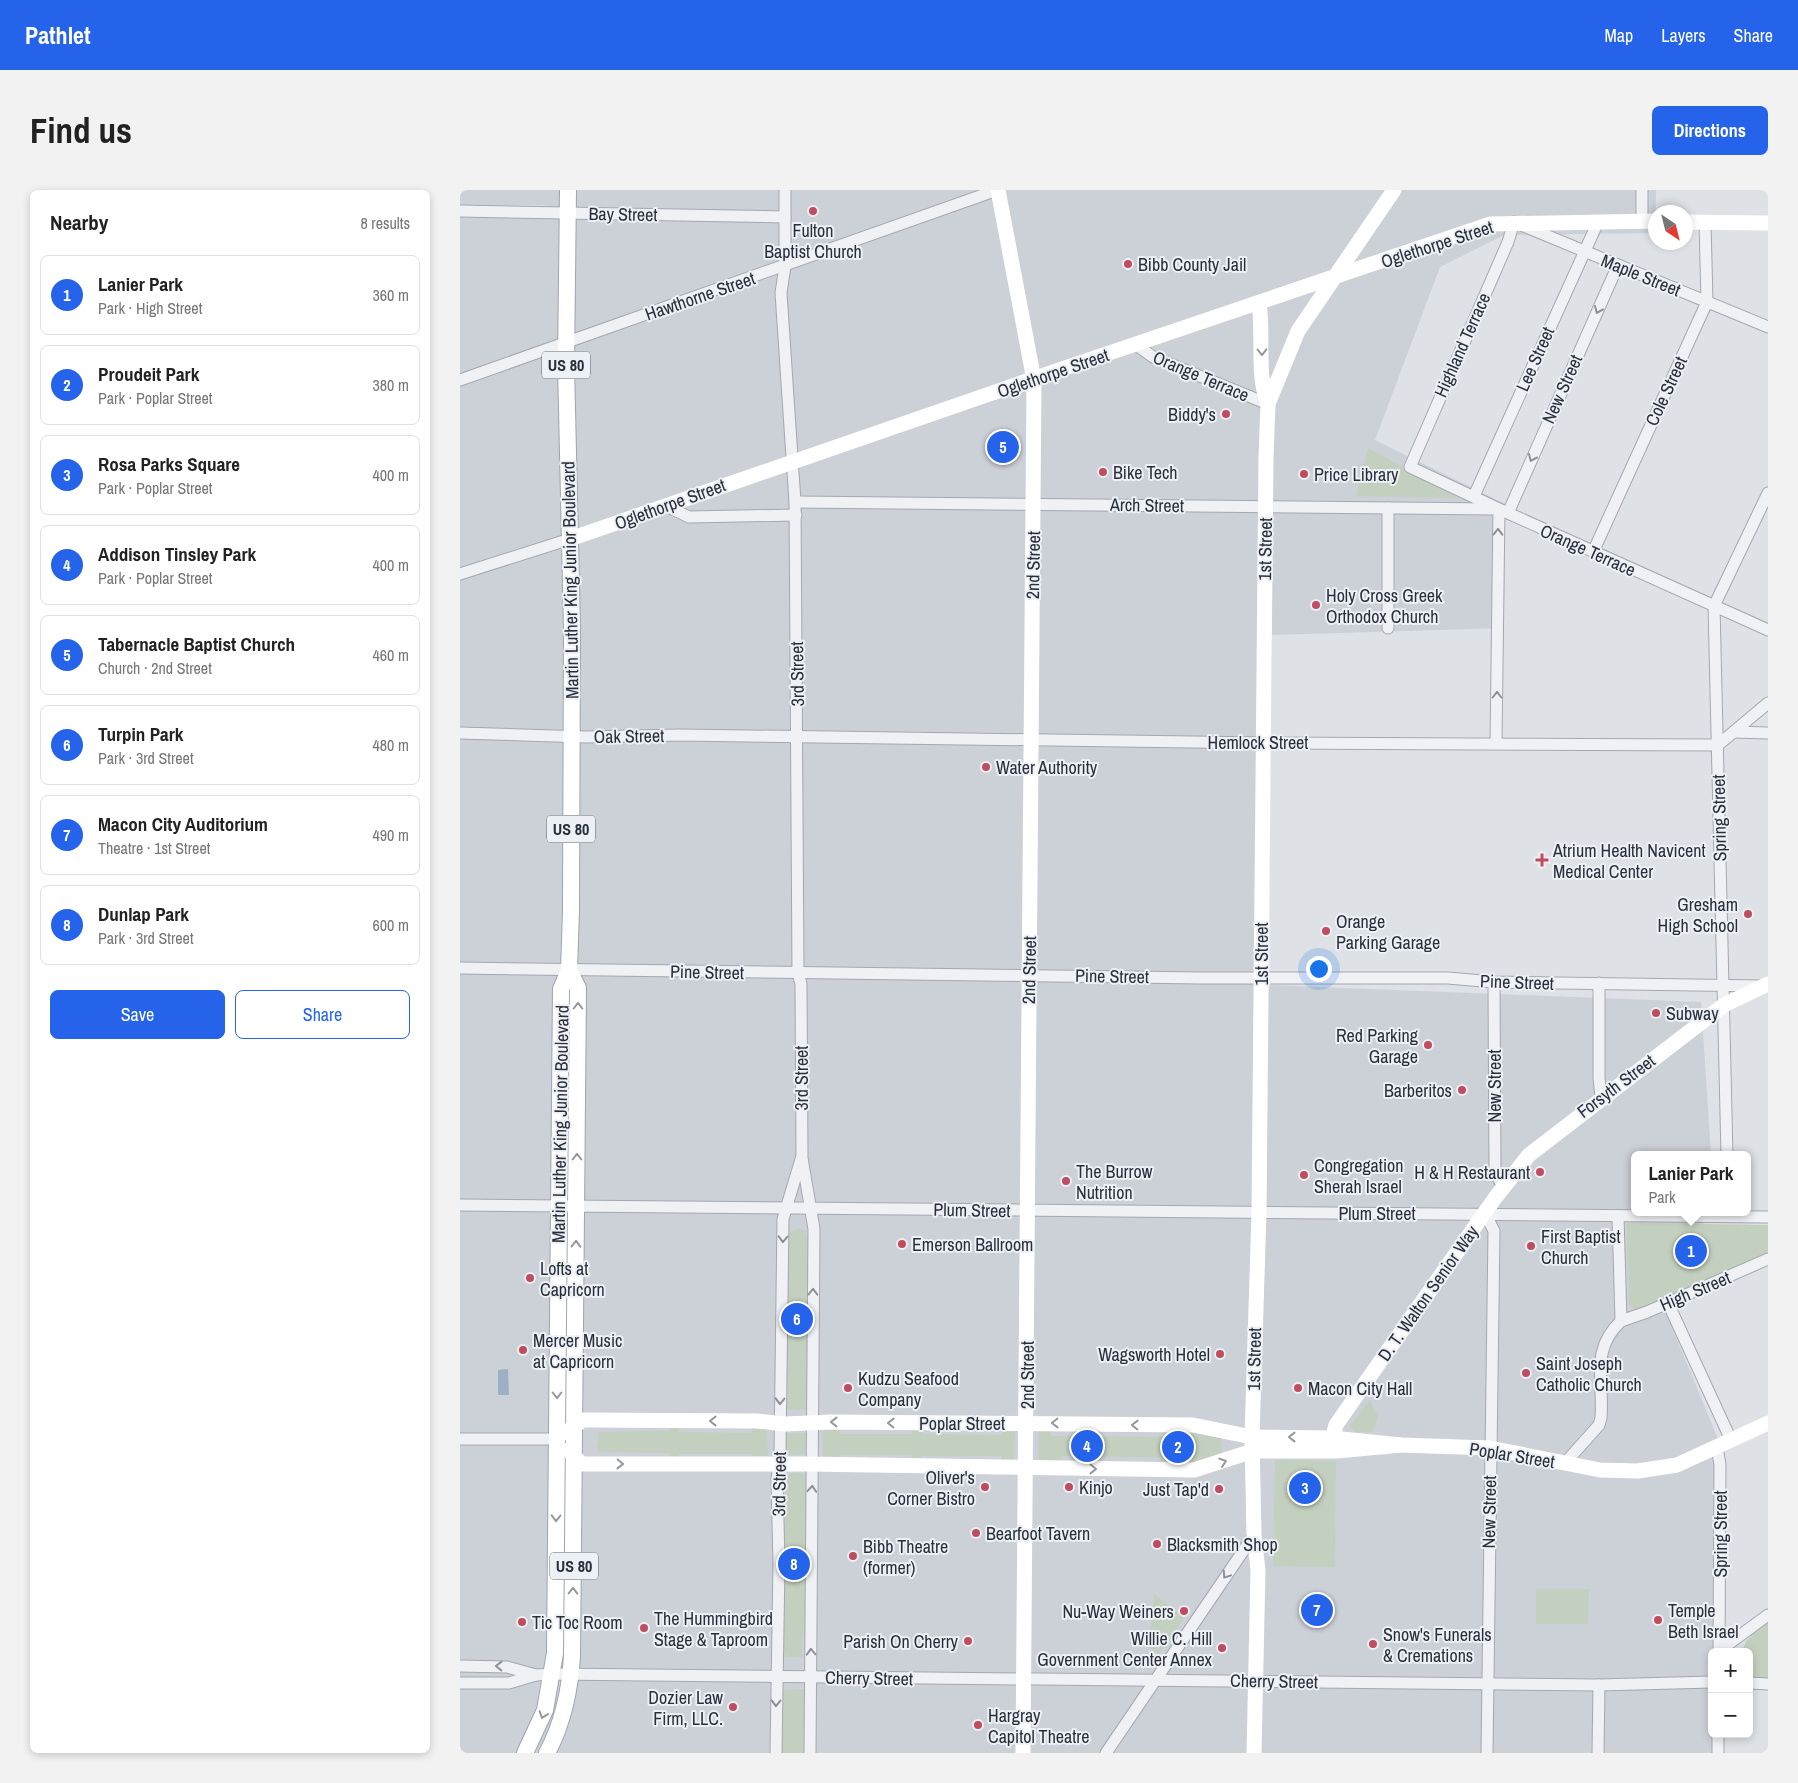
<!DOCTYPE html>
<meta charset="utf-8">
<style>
:root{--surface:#fff;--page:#f2f2f2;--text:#222;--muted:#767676;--line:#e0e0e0;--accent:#2563eb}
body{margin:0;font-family:"Archivo Narrow",sans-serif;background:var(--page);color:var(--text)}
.controls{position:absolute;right:15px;bottom:15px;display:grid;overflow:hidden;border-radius:8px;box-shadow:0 2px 8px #0003}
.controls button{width:45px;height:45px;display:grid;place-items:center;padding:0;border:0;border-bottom:1px solid var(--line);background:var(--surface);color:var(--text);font:25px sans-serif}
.compass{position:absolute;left:1188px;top:15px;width:45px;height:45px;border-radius:50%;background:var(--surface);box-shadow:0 2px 8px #0003;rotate:145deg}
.you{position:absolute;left:858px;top:778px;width:18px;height:18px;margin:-12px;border:4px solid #fff;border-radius:50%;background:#1a73e8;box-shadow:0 0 0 8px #1a73e833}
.badge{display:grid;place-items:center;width:32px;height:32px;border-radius:50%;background:var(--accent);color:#fff;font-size:16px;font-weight:700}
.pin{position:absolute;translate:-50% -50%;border:2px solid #fff;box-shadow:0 1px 5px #0006}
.popup{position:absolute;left:1171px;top:961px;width:120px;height:65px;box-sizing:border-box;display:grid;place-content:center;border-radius:8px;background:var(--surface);filter:drop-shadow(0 1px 4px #0005);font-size:16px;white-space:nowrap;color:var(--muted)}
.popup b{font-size:19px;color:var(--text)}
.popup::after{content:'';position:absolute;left:50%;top:100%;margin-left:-10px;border:10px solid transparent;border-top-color:var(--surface)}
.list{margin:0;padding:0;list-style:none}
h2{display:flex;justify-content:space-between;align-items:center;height:65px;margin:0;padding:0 20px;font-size:21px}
h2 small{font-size:16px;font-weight:400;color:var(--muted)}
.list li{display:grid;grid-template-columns:32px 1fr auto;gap:15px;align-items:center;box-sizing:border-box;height:80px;margin:0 10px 10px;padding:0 10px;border:1px solid var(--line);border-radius:8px}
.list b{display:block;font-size:19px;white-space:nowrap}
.list p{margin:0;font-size:16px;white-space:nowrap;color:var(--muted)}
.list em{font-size:16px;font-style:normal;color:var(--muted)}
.actions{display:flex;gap:10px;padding:15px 20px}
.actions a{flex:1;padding:11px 0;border:1px solid var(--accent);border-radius:8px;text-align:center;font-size:18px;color:var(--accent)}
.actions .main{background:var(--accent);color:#fff}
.map{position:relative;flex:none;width:1308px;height:1563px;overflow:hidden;border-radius:8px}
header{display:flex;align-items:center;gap:30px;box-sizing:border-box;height:70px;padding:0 25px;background:var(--accent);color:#fff}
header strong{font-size:24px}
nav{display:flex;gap:28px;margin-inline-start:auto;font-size:18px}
.intro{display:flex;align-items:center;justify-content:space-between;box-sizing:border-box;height:120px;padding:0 30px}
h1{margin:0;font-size:35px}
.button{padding:12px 22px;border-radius:8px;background:var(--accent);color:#fff;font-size:18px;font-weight:700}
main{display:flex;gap:30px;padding:0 30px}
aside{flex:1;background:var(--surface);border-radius:8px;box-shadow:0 2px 8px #0003}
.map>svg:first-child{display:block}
.built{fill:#ccd0d7}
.green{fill:#c3cfbf}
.water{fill:#9cafc3}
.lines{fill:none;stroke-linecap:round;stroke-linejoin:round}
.street-casing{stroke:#a4a8af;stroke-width:13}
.primary-casing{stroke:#9ea5b0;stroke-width:18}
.street{stroke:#f0f1f5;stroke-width:11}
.secondary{stroke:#fff;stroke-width:15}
.primary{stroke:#fff;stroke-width:16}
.oneway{stroke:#8c9098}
.oneway2{stroke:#94979d}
.poi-dot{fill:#c04d5f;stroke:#edf0f4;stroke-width:2}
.labels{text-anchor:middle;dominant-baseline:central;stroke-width:4;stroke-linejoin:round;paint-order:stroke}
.shield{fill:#edf0f4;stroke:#636972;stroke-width:1}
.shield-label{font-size:16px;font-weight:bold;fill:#282f3b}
.street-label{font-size:18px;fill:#282f3b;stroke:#edf0f4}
.poi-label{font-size:18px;fill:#282f3b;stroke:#edf0f4;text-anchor:start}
</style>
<header>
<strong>Pathlet</strong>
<nav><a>Map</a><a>Layers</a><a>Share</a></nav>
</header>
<div class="intro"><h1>Find us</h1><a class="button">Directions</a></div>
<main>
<aside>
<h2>Nearby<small>8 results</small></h2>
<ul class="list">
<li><span class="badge">1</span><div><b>Lanier Park</b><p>Park · High Street</p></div><em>360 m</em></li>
<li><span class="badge">2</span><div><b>Proudeit Park</b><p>Park · Poplar Street</p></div><em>380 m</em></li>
<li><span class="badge">3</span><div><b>Rosa Parks Square</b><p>Park · Poplar Street</p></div><em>400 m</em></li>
<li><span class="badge">4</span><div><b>Addison Tinsley Park</b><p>Park · Poplar Street</p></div><em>400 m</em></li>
<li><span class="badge">5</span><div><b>Tabernacle Baptist Church</b><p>Church · 2nd Street</p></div><em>460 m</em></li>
<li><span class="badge">6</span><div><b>Turpin Park</b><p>Park · 3rd Street</p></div><em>480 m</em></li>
<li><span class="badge">7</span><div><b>Macon City Auditorium</b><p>Theatre · 1st Street</p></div><em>490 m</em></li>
<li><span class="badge">8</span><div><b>Dunlap Park</b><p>Park · 3rd Street</p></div><em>600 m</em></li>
</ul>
<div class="actions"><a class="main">Save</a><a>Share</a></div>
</aside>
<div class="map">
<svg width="1308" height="1563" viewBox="0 0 1308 1563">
<rect width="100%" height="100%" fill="#dee1e6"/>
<path class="built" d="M0,0H1196L1195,43L1044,45L980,77L915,250L1045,314L1044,438L812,445L808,795L1241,812L1251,965H1175V1022H1248L1207,1125L1258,1249L1255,1462H1252L1253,1563H0V24L92,15L0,16Z"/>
<g class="green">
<path d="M908,258L999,308L896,306Z"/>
<path d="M1167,1033L1308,1035V1062L1176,1121L1169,1115Z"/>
<path d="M339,1039L344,1041L349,1052L347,1220L324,1219L327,1046L334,1040Z"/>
<path d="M910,1210L918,1227L912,1242H895L890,1236Z"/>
<path d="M219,1235V1242L292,1243V1237L307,1238L308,1268L292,1270V1264H219L218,1270H210L209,1263L140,1262L137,1260L139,1242L209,1241L210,1236Z"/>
<path d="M380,1237V1244H452V1238H461L462,1244L541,1245L542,1239L555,1241L554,1271L541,1272V1266H461V1273L452,1272V1265H379L378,1271L363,1267V1241Z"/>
<path d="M591,1240V1246L728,1247L734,1241L761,1248L762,1265L735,1273H730L734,1268L603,1266L596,1273L581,1272L578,1267L579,1244L580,1241Z"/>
<path d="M326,1243H346L348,1264L325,1265Z"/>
<path d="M815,1270L876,1271L875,1377L813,1376Z"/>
<path d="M325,1283L347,1284V1430L342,1450L343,1467H325L321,1429L323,1285Z"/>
<path d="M1076,1399H1129L1128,1434H1076Z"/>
<path d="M694,1404L724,1428L699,1464L689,1458Z"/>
<path d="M1308,1429V1488H1289V1462H1282L1286,1451Z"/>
<path d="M344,1499V1563H320L322,1500Z"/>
</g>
<path class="water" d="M48,1179L49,1205H38V1180Z"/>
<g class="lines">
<defs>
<g id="street">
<path d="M325,0V76L321,103L335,312L338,783L341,794L342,968L354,1039L350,1563"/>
<path d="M0,21L325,27"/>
<path d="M1182,31V0"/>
<path d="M1308,137L1054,32L1048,52L950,277L1039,319L1308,440"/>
<path d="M675,154L693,167L808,214"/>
<path d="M0,190L537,0"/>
<path d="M1014,306L1138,32"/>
<path d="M335,312L1034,319"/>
<path d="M206,316L229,327L336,325"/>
<path d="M928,318V438"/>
<path d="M1048,323L1158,75"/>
<path d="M1133,362L1247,112L1245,33"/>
<path d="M0,384L110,349"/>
<path d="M1274,542L1308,543"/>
<path d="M0,543L125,547L220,545L803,553L1258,555L1308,513"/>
<path d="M1036,553L1039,319"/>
<path d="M0,778L742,788H988L1034,792L1303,796"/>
<path d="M1034,792L1035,980L1043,998"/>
<path d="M1139,793V888L1141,907"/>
<path d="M1267,965L1254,416L1308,303"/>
<path d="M0,1015L1308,1027"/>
<path d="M1025,1023L1034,1041L1027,1563"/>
<path d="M1208,1113L1271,1250"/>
<path d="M1161,1131L1187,1122L1308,1069"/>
<path d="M0,1249H97"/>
<path d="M1257,1256L1260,1275L1259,1462"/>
<path d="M1105,1273L1139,1235L1141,1228C1144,1190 1130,1160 1161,1131L1158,1026"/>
<path d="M1259,1461L1308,1425"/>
<path d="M0,1476L47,1477L76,1485"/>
<path d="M0,1493H49L76,1485L93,1484L1139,1495L1252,1492"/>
<path d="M1289,1493L1308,1494"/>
<path d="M316,1563L319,1373L317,1290L320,1263L323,1029L341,969"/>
<path d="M646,1563L794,1345"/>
<path d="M1138,1563L1139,1495"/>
<path d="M1258,1563V1544"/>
</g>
<g id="primary">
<path d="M65,1563L85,1520L95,1463L101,799L109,780L111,721L112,439L106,175L108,0"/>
<path d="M87,1563C103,1533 110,1501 112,1466L118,798L109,780"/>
</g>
</defs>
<use href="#street" class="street-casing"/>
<use href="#primary" class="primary-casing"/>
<use href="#street" class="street"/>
<g class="secondary">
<path d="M538,0L574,190L563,1563"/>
<path d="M1226,32L1308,33"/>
<path d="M799,113C804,146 796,183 808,214"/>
<path d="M110,349L593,182L1030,34L1196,31"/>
<path d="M105,1243L123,1230H127L297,1231L325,1234L371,1232L733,1235L792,1247L872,1248L941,1255L1030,1258L1140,1280L1178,1281L1217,1275L1308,1233"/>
<path d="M870,1257L876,1235L901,1199L1035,1008L1069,965L1264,815L1308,794"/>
<path d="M108,1260L122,1274H347L734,1280L793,1261H877L941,1255"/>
<path d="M794,1563L798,1380L794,1345L792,1247L799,1022L806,267L808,214L838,141L934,0"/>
</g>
<use href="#primary" class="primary"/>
</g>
<defs><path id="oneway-chevron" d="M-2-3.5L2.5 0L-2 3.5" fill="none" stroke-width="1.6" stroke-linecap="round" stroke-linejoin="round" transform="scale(1.25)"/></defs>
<g class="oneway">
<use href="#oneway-chevron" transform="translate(1138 120) rotate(114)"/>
<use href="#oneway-chevron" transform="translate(1072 268) rotate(114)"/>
<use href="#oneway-chevron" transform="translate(1038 342) rotate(-89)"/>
<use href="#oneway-chevron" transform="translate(1037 505) rotate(-90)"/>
<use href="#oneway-chevron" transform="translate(323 1049) rotate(91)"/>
<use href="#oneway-chevron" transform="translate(353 1102) rotate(-89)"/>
<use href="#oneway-chevron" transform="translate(320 1211) rotate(91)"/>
<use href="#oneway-chevron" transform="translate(352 1299) rotate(-86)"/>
<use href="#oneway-chevron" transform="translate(766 1385) rotate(124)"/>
<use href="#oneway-chevron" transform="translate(351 1462) rotate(-92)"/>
<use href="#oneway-chevron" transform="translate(39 1476) rotate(-179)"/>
<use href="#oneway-chevron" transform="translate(316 1513) rotate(91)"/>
</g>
<g class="oneway2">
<use href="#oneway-chevron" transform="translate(802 162) rotate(89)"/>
<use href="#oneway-chevron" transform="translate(118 816) rotate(-90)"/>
<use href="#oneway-chevron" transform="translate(117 967) rotate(-90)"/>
<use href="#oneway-chevron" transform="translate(116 1054) rotate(-89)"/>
<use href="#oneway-chevron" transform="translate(97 1205) rotate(90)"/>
<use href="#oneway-chevron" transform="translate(253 1231) rotate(-180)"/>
<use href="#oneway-chevron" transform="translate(374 1232) rotate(180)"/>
<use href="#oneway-chevron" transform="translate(431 1233) rotate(-179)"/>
<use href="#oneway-chevron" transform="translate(595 1233) rotate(179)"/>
<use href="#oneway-chevron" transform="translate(675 1235) rotate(-179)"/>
<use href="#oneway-chevron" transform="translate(832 1247) rotate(-180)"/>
<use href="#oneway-chevron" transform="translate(763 1272) rotate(-18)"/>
<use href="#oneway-chevron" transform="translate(160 1274) rotate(1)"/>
<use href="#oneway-chevron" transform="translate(633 1279) rotate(1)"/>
<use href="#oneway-chevron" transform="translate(96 1328) rotate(91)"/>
<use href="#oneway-chevron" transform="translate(113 1401) rotate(-89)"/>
<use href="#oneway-chevron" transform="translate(83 1525) rotate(109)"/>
</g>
<g class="poi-dot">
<circle cx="353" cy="21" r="5"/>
<circle cx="668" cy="74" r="5"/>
<circle cx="766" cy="224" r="5"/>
<circle cx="643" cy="282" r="5"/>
<circle cx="844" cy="284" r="5"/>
<circle cx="856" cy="415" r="5"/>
<circle cx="526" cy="577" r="5"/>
<path d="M1079.5 662.5h5v5h5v5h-5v5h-5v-5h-5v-5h5z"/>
<circle cx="1288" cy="724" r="5"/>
<circle cx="866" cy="741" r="5"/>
<circle cx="1196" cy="823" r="5"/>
<circle cx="968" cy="855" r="5"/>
<circle cx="1002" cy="900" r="5"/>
<circle cx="1080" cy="982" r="5"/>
<circle cx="844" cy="985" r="5"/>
<circle cx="606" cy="991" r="5"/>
<circle cx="442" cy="1054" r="5"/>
<circle cx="1071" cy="1056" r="5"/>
<circle cx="70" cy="1088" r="5"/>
<circle cx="63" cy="1160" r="5"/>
<circle cx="760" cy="1164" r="5"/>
<circle cx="1066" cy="1183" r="5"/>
<circle cx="388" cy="1198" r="5"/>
<circle cx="838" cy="1198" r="5"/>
<circle cx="525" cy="1297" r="5"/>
<circle cx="609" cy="1297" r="5"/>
<circle cx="759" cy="1299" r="5"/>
<circle cx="516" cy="1343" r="5"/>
<circle cx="697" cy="1354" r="5"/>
<circle cx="393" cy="1366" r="5"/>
<circle cx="724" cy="1421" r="5"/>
<circle cx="1198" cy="1430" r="5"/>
<circle cx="62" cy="1432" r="5"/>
<circle cx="184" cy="1438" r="5"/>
<circle cx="508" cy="1451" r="5"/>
<circle cx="913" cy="1454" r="5"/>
<circle cx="762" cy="1458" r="5"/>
<circle cx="273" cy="1517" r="5"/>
<circle cx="518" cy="1535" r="5"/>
</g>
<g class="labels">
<g class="shield">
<rect x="82" y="161.5" width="48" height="27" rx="4"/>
<rect x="87" y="625.5" width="48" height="27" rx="4"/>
<rect x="90" y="1362.5" width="48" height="27" rx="4"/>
</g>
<g class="shield-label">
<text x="106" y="175">US 80</text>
<text x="111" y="639">US 80</text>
<text x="114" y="1376">US 80</text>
</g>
<g class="street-label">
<text transform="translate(163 24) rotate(1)">Bay Street</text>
<text transform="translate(977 54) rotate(-18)">Oglethorpe Street</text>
<text transform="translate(1181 85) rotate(22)">Maple Street</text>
<text transform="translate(240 106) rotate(-19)">Hawthorne Street</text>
<text transform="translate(1002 155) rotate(-66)">Highland Terrace</text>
<text transform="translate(1075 169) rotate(-66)">Lee Street</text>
<text transform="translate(593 183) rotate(-19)">Oglethorpe Street</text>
<text transform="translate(741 186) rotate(23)">Orange Terrace</text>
<text transform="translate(1102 199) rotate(-66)">New Street</text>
<text transform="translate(1206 201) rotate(-65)">Cole Street</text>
<text transform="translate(210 314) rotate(-20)">Oglethorpe Street</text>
<text transform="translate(687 315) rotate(1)">Arch Street</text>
<text transform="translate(805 359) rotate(-89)">1st Street</text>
<text transform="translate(1128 360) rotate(24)">Orange Terrace</text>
<text transform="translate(573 375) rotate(-89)">2nd Street</text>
<text transform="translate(110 390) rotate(-91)">Martin Luther King Junior Boulevard</text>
<text transform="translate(337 484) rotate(-91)">3rd Street</text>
<text transform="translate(169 546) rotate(-1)">Oak Street</text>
<text x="798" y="552">Hemlock Street</text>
<text transform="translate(1259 628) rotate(-91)">Spring Street</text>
<text transform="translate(801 764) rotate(-90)">1st Street</text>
<text transform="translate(569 780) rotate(-89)">2nd Street</text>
<text transform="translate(247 782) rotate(1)">Pine Street</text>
<text transform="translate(652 786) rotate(1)">Pine Street</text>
<text transform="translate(1057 792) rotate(2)">Pine Street</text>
<text transform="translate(341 888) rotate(-90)">3rd Street</text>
<text transform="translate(1034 896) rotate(-90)">New Street</text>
<text transform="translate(1156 896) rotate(-37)">Forsyth Street</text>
<text transform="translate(100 934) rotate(-89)">Martin Luther King Junior Boulevard</text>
<text transform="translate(512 1020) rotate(1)">Plum Street</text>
<text x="917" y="1023">Plum Street</text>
<text transform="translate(1235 1101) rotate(-23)">High Street</text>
<text transform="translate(968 1103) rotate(-55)">D. T. Walton Senior Way</text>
<text transform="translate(794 1169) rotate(-89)">1st Street</text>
<text transform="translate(567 1185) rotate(-90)">2nd Street</text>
<text x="502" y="1233">Poplar Street</text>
<text transform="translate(1052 1265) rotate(9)">Poplar Street</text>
<text transform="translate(319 1294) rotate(-89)">3rd Street</text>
<text transform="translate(1029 1322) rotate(-89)">New Street</text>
<text transform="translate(1260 1344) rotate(-90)">Spring Street</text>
<text transform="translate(409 1488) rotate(1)">Cherry Street</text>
<text transform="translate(814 1491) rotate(1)">Cherry Street</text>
</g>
<g class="poi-label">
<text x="353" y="40" text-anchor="middle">Fulton<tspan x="353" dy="21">Baptist Church</tspan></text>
<text x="678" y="74">Bibb County Jail</text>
<text x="756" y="224" text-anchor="end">Biddy's</text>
<text x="653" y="282">Bike Tech</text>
<text x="854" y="284">Price Library</text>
<text x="866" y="405">Holy Cross Greek<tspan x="866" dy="21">Orthodox Church</tspan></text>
<text x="536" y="577">Water Authority</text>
<text x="1093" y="660">Atrium Health Navicent<tspan x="1093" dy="21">Medical Center</tspan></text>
<text x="1278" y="714" text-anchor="end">Gresham<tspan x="1278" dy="21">High School</tspan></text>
<text x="876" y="731">Orange<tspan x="876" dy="21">Parking Garage</tspan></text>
<text x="1206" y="823">Subway</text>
<text x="958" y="845" text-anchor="end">Red Parking<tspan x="958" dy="21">Garage</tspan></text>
<text x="992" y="900" text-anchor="end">Barberitos</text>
<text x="854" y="975">Congregation<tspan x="854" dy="21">Sherah Israel</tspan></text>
<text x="616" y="981">The Burrow<tspan x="616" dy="21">Nutrition</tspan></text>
<text x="1070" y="982" text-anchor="end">H &amp; H Restaurant</text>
<text x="1081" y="1046">First Baptist<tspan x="1081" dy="21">Church</tspan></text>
<text x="452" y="1054">Emerson Ballroom</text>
<text x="80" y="1078">Lofts at<tspan x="80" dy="21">Capricorn</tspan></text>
<text x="73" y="1150">Mercer Music<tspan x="73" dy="21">at Capricorn</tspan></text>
<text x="750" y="1164" text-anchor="end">Wagsworth Hotel</text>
<text x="1076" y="1173">Saint Joseph<tspan x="1076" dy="21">Catholic Church</tspan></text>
<text x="398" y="1188">Kudzu Seafood<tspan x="398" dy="21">Company</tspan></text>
<text x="848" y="1198">Macon City Hall</text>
<text x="515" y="1287" text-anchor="end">Oliver's<tspan x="515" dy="21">Corner Bistro</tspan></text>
<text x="619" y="1297">Kinjo</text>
<text x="749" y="1299" text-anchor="end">Just Tap'd</text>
<text x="526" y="1343">Bearfoot Tavern</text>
<text x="707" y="1354">Blacksmith Shop</text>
<text x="403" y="1356">Bibb Theatre<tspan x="403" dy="21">(former)</tspan></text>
<text x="1208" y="1420">Temple<tspan x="1208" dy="21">Beth Israel</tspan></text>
<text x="714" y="1421" text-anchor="end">Nu-Way Weiners</text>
<text x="194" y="1428">The Hummingbird<tspan x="194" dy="21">Stage &amp; Taproom</tspan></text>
<text x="72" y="1432">Tic Toc Room</text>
<text x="923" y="1444">Snow's Funerals<tspan x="923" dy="21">&amp; Cremations</tspan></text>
<text x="752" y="1448" text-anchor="end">Willie C. Hill<tspan x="752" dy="21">Government Center Annex</tspan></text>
<text x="498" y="1451" text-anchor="end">Parish On Cherry</text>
<text x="263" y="1507" text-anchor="end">Dozier Law<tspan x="263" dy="21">Firm, LLC.</tspan></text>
<text x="528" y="1525">Hargray<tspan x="528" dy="21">Capitol Theatre</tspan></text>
</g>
</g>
</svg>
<div class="controls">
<button>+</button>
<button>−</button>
</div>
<svg class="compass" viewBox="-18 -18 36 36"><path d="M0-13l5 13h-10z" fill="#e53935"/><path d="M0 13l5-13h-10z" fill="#767676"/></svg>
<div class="you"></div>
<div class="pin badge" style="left:1231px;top:1061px">1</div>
<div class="popup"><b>Lanier Park</b>Park</div>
<div class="pin badge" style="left:718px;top:1257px">2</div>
<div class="pin badge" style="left:845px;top:1298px">3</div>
<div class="pin badge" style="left:627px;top:1256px">4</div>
<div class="pin badge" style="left:543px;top:257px">5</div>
<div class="pin badge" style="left:337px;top:1129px">6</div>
<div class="pin badge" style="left:857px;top:1420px">7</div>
<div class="pin badge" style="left:334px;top:1374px">8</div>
</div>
</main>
